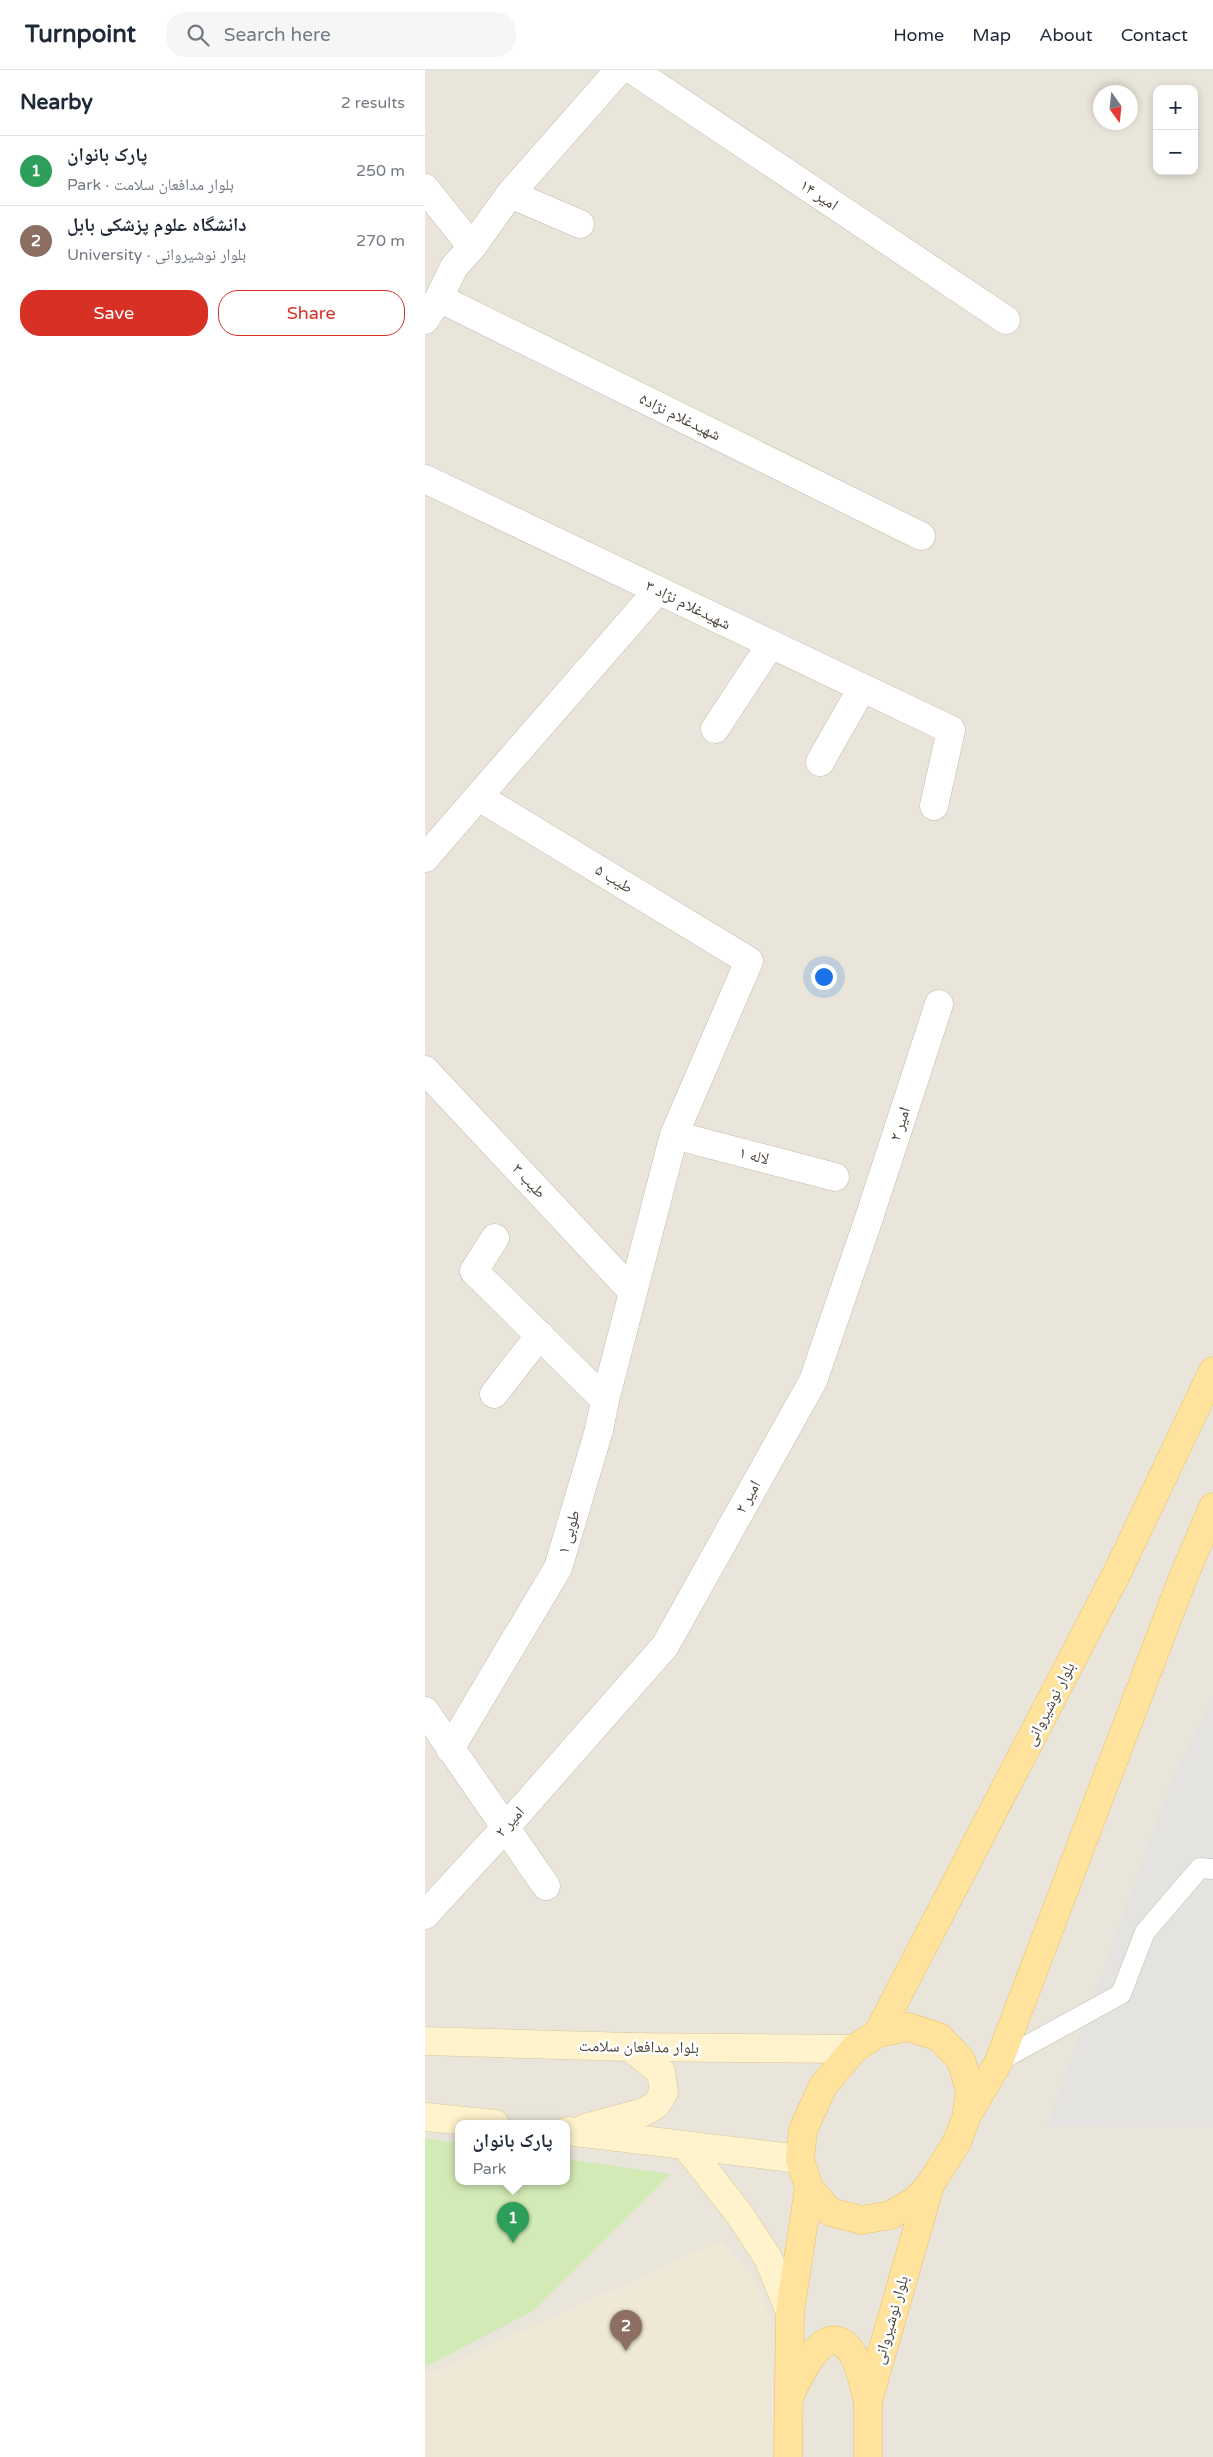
<!DOCTYPE html>
<meta charset="utf-8">
<style>
:root{--surface:#fff;--page:#f6f6f7;--text:#1f2937;--muted:#747a83;--line:#e0e1e3;--accent:#d93025}
body{margin:0;font-family:"Varela Round","Noto Naskh Arabic",sans-serif;background:var(--page);color:var(--text)}
.controls{position:absolute;right:15px;top:15px;display:grid;overflow:hidden;border-radius:10px;box-shadow:0 2px 8px #0003}
.controls button{width:45px;height:45px;display:grid;place-items:center;padding:0;border:0;border-bottom:1px solid var(--line);background:var(--surface);color:var(--text);font:25px sans-serif}
.compass{position:absolute;left:668px;top:15px;width:45px;height:45px;border-radius:50%;background:var(--surface);box-shadow:0 2px 8px #0003;rotate:165deg}
.you{position:absolute;left:398px;top:906px;width:18px;height:18px;margin:-12px;border:4px solid #fff;border-radius:50%;background:#1a73e8;box-shadow:0 0 0 8px #1a73e833}
.badge{display:grid;place-items:center;width:32px;height:32px;border-radius:50%;background:var(--accent);color:#fff;font-size:16px;font-weight:700}
.pin{position:absolute;translate:-50% -41px;filter:drop-shadow(0 1px 2px #0008)}
.pin::after{content:'';position:absolute;top:26px;width:18px;height:15px;background:inherit;clip-path:polygon(0 0,100% 0,50% 100%)}
.popup{position:absolute;left:30px;top:2050px;width:115px;height:65px;box-sizing:border-box;display:grid;place-content:center;border-radius:10px;background:var(--surface);filter:drop-shadow(0 1px 4px #0005);font-size:16px;white-space:nowrap;color:var(--muted)}
.popup b{font-size:19px;color:var(--text)}
.popup::after{content:'';position:absolute;left:50%;top:100%;margin-left:-10px;border:10px solid transparent;border-top-color:var(--surface)}
.list{margin:0;padding:0;list-style:none}
h2{display:flex;justify-content:space-between;align-items:center;height:65px;margin:0;padding:0 20px;font-size:21px}
h2 small{font-size:16px;font-weight:400;color:var(--muted)}
.list li{display:grid;grid-template-columns:32px 1fr auto;gap:15px;align-items:center;box-sizing:border-box;height:70px;padding:0 20px;border-top:1px solid var(--line)}
.list b{display:block;font-size:19px;white-space:nowrap}
.list p{margin:0;font-size:16px;white-space:nowrap;color:var(--muted)}
.list em{font-size:16px;font-style:normal;color:var(--muted)}
.actions{display:flex;gap:10px;padding:15px 20px}
.actions a{flex:1;padding:11px 0;border:1px solid var(--accent);border-radius:20px;text-align:center;font-size:18px;color:var(--accent)}
.actions .main{background:var(--accent);color:#fff}
.icon{flex:none;width:28px;height:28px;fill:none;stroke:currentColor;stroke-width:2;stroke-linecap:round;stroke-linejoin:round}
.map{position:relative;flex:none;width:788px;height:2387px;overflow:hidden}
header{display:flex;align-items:center;gap:30px;box-sizing:border-box;height:70px;padding:0 25px;background:var(--surface);border-bottom:1px solid var(--line)}
header strong{font-size:24px}
nav{display:flex;gap:28px;margin-inline-start:auto;font-size:18px}
.search{width:350px;height:45px;background:var(--page);display:flex;align-items:center;gap:12px;box-sizing:border-box;padding:0 18px;border-radius:20px;color:var(--muted);font-size:19px}
main{display:flex}
aside{flex:1;background:var(--surface)}
.map>svg:first-child{display:block}
.residential{fill:#eae5da;fill-rule:evenodd}
.education{fill:#efe8d6}
.green{fill:#d2eab5}
.parking{fill:#e5e3e0}
.lines{fill:none;stroke-linecap:round;stroke-linejoin:round}
.lane-casing{stroke:#c2bbae;stroke-width:21}
.street-casing{stroke:#c2bbae;stroke-width:29}
.secondary-casing{stroke:#d6c79b;stroke-width:29}
.primary-casing{stroke:#e6c16a;stroke-width:29}
.lane{stroke:#fff;stroke-width:20}
.street{stroke:#fff;stroke-width:28}
.secondary{stroke:#fff3cd;stroke-width:28}
.primary{stroke:#ffe39c;stroke-width:28}
.labels{text-anchor:middle;dominant-baseline:central;stroke-width:5;stroke-linejoin:round;paint-order:stroke}
.street-label{font-size:16px;fill:#4b4439;stroke:#fff}
</style>
<header>
<strong>Turnpoint</strong>
<div class="search"><svg class="icon" aria-label="search" viewBox="0 0 24 24"><circle cx="10" cy="10" r="6"/><path d="M15 15l6 6"/></svg>Search here</div>
<nav><a>Home</a><a>Map</a><a>About</a><a>Contact</a></nav>
</header>
<main>
<aside>
<h2>Nearby<small>2 results</small></h2>
<ul class="list">
<li><span class="badge" style="background:#2e9e5b">1</span><div><b>پارک بانوان</b><p>Park · بلوار مدافعان سلامت</p></div><em>250 m</em></li>
<li><span class="badge" style="background:#8d6e63">2</span><div><b>دانشگاه علوم پزشکی بابل</b><p>University · بلوار نوشیروانی</p></div><em>270 m</em></li>
</ul>
<div class="actions"><a class="main">Save</a><a>Share</a></div>
</aside>
<div class="map">
<svg width="788" height="2387" viewBox="0 0 788 2387">
<rect width="100%" height="100%" fill="#f6f3ec"/>
<path class="residential" d="M0,0H788V2387H0ZM732,19H769V101H732ZM676,22H706V52H676ZM34,2054H142V2112H34Z"/>
<path class="education" d="M297,2170L331,2212L349,2257L347,2387H0V2305Z"/>
<path class="green" d="M0,2068L34,2073V2112H142V2089L246,2104L108,2241L0,2297Z"/>
<path class="parking" d="M788,1627V2057L622,2056L745,1715Z"/>
<g class="lines">
<defs>
<path id="lane" d="M574,1991L696,1924L720,1862L775,1798L788,1799"/>
<g id="street">
<path d="M208,0L581,250"/>
<path d="M0,118L47,177"/>
<path d="M85,124L155,154"/>
<path d="M14,228L496,466"/>
<path d="M0,250L14,228L29,197L47,177L85,124L194,0"/>
<path d="M0,409L526,660L509,736"/>
<path d="M290,659L346,574"/>
<path d="M395,692L437,618"/>
<path d="M0,788L233,520"/>
<path d="M0,1000L207,1221"/>
<path d="M249,1065L410,1107"/>
<path d="M70,1168L49,1201L180,1330"/>
<path d="M69,1324L115,1265"/>
<path d="M0,1641L121,1816"/>
<path d="M25,1679L133,1498L174,1360L180,1330L249,1065L324,891L54,727"/>
<path d="M0,1845L80,1758L240,1576L388,1311L443,1151L514,934"/>
</g>
<g id="secondary">
<path d="M0,1971L205,1977L429,1979"/>
<path d="M0,2047L70,2054"/>
<path d="M160,2058L219,2042L231,2035L239,2022L236,2002L205,1977"/>
<path d="M142,2061L375,2089"/>
<path d="M261,2076L315,2145L343,2188L365,2242"/>
</g>
<g id="primary">
<path d="M453,1963L693,1501L788,1301"/>
<path d="M544,2042L574,1991L756,1513L788,1437"/>
<path d="M366,2323C376,2302 403,2242 429,2286C436,2299 439,2317 443,2331"/>
<path d="M363,2387L365,2242L384,2118L375,2089L378,2060L398,2016L429,1979L453,1963L483,1957L514,1967L536,1990L545,2020L541,2048L532,2072L505,2115L491,2130L466,2145L436,2150L405,2142L384,2118"/>
<path d="M443,2387V2331L505,2115"/>
</g>
</defs>
<use href="#lane" class="lane-casing"/>
<use href="#street" class="street-casing"/>
<use href="#secondary" class="secondary-casing"/>
<use href="#primary" class="primary-casing"/>
<use href="#lane" class="lane"/>
<use href="#street" class="street"/>
<use href="#secondary" class="secondary"/>
<use href="#primary" class="primary"/>
</g>
<g class="labels">
<g class="street-label">
<text transform="translate(394 125) rotate(34)">امیر ۱۴</text>
<text transform="translate(255 347) rotate(26)">شهیدغلام نژاد۵</text>
<text transform="translate(263 535) rotate(26)">شهیدغلام نژاد ۳</text>
<text transform="translate(189 809) rotate(31)">طیب ۵</text>
<text transform="translate(475 1054) rotate(-72)">امیر ۲</text>
<text transform="translate(329 1086) rotate(15)">لاله ۱</text>
<text transform="translate(104 1111) rotate(47)">طیب ۳</text>
<text transform="translate(323 1427) rotate(-61)">امیر ۲</text>
<text transform="translate(144 1462) rotate(-74)">طوبی ۱</text>
<text transform="translate(625 1634) rotate(-63)">بلوار نوشیروانی</text>
<text transform="translate(85 1752) rotate(-48)">امیر ۲</text>
<text transform="translate(214 1977) rotate(1)">بلوار مدافعان سلامت</text>
<text transform="translate(466 2250) rotate(-74)">بلوار نوشیروانی</text>
</g>
</g>
</svg>
<div class="controls">
<button>+</button>
<button>−</button>
</div>
<svg class="compass" viewBox="-18 -18 36 36"><path d="M0-13l5 13h-10z" fill="#e53935"/><path d="M0 13l5-13h-10z" fill="#747a83"/></svg>
<div class="you"></div>
<div class="pin badge" style="left:88px;top:2173px;background:#2e9e5b">1</div>
<div class="popup"><b>پارک بانوان</b>Park</div>
<div class="pin badge" style="left:201px;top:2281px;background:#8d6e63">2</div>
</div>
</main>
